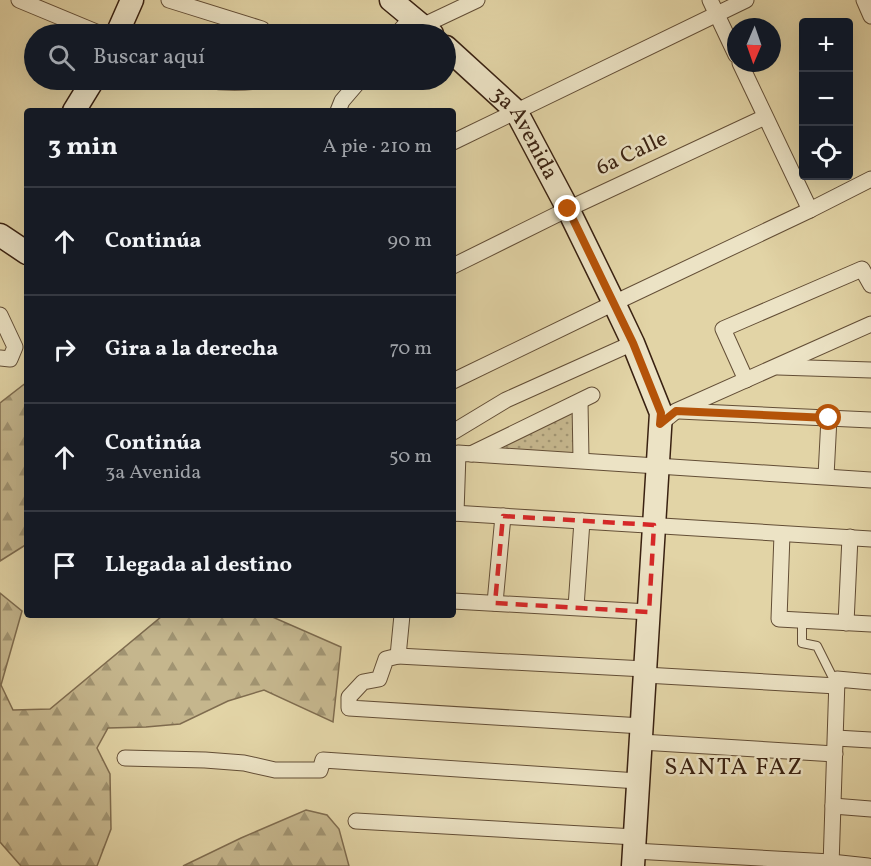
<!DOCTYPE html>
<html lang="es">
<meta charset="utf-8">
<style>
:root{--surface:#171b24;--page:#242831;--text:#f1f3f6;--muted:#9ea1a6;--line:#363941}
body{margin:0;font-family:Vollkorn,serif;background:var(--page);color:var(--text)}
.controls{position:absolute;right:18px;top:18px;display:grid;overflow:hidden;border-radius:6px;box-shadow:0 6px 24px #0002}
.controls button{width:54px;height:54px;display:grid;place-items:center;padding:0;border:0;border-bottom:2px solid var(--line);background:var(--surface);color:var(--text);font:30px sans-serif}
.compass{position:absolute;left:727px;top:18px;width:54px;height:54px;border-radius:50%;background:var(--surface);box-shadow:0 6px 24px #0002;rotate:182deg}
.stop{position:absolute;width:18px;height:18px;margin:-14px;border:4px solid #b45309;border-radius:50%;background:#fff}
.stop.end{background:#b45309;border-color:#fff;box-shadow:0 2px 6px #0008}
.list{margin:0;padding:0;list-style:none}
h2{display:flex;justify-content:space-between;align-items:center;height:78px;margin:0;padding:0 24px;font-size:26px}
h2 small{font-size:20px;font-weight:400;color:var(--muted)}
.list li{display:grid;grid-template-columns:39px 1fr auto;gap:18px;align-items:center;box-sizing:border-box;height:108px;padding:0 24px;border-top:2px solid var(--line)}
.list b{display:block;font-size:22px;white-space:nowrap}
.list p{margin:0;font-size:20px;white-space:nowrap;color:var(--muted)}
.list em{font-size:20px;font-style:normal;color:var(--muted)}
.icon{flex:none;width:33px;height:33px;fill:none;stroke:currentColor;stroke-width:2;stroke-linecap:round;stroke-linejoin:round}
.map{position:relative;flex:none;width:871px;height:866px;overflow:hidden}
.search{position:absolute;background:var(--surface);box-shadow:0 6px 24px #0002;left:24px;top:24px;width:432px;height:66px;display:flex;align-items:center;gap:15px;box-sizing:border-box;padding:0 21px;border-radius:33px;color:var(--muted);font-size:22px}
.panel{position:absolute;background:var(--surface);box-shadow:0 6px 24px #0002;left:24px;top:108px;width:432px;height:510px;border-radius:6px}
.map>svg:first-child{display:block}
.grass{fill:url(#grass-dots);stroke:#7f6c4f;stroke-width:1.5}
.forest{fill:url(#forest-firs);stroke:#7f6c4f;stroke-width:1.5}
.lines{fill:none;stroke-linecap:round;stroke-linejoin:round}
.lane-casing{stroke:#634e36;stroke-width:10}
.street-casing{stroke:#634e36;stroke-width:17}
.secondary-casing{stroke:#392111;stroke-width:25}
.lane{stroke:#ece3c5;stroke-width:8}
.street{stroke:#ece3c5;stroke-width:15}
.secondary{stroke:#ece3c5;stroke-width:22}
.route{stroke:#b45309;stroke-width:8}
.marked{fill:none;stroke:#d62828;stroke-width:4.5;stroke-dasharray:12 8;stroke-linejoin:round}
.labels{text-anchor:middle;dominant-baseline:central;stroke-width:5;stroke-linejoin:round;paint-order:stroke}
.street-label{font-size:22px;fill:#392111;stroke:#ece3c5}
.neighbourhood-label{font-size:24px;letter-spacing:1.5px;fill:#392111;stroke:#ece3c5}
</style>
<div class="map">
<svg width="871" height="866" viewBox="0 0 871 866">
<defs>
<pattern id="grass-dots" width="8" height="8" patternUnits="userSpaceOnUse" patternTransform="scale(1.5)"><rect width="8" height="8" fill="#c5b68d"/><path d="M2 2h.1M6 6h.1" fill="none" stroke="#a19472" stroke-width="1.8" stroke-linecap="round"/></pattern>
<pattern id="forest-firs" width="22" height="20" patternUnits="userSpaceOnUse" patternTransform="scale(1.5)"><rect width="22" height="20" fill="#c5b68d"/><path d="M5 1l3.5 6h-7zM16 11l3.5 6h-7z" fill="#a19472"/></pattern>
</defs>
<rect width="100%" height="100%" fill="#e2d4a6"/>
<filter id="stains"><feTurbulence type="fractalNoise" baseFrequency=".00333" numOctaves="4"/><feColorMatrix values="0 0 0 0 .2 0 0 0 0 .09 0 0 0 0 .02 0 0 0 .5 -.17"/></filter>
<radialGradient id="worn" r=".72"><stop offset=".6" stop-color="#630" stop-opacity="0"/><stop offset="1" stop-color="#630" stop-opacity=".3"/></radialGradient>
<path class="grass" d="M580,402L581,460L470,455Z"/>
<g class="forest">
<path d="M27,382V544L0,561V403Z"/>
<path d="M0,593L22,611L1,685L13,710L50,709L161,617L167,615H268L341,647L333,722L264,690L228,701L180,724L146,727L108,728L97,748L110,774L111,829L97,866H21L0,842Z"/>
<path d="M306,810L327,815L339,829L349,866H183L241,838Z"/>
</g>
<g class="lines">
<defs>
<path id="lane" d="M802,620V643L817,646L835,682"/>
<g id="street">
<path d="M19,0L101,34"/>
<path d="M169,0L262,29"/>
<path d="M710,0L736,55"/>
<path d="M864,0L871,16"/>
<path d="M422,26L477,0"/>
<path d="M397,34L412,17"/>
<path d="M740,63L810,210"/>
<path d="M204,80C225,83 244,83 265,80"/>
<path d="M338,111L342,101L360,80"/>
<path d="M453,142L746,0"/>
<path d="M453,266L568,209L765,117"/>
<path d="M0,315L15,347L10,359L0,358"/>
<path d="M778,367L871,370"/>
<path d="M746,380L723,329L862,269L871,285"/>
<path d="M453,381L614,303L810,210L871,179"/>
<path d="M580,402L581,460"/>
<path d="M679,411L871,420"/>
<path d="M660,424L676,411L871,324"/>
<path d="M453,432L506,400L633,343"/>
<path d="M471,454L592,395"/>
<path d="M826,476L829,418"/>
<path d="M453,513L871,539"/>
<path d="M456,513L458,453L871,480"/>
<path d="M782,534L779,619L871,624"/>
<path d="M453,601L649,612"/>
<path d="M495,603L503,516"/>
<path d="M576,607L582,521"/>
<path d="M402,615L398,656L386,659L379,679L363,682L349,697V708L642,726"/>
<path d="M846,623L850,537"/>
<path d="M398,656L645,669"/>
<path d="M645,675L837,686"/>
<path d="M836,738L871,740"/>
<path d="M641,742L835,754"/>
<path d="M125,758L205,760L244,763L275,770H320L323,760L638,781"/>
<path d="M833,806L871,809"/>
<path d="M356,821L635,837"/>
<path d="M634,851L831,862L868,866"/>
<path d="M831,866L837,679L871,682"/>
</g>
<g id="secondary">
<path d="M391,0L432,34"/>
<path d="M117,34L132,0"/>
<path id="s1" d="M446,47L516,111L568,209L614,303L633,343L661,413L633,866"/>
<path d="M74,111L93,80"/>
<path d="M0,235L27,253"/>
</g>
</defs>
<use href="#lane" class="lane-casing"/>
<use href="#street" class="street-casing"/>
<use href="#secondary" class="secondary-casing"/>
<use href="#lane" class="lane"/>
<use href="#street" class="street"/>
<use href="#secondary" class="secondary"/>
</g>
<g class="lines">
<path class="route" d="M568,209L633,343L661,413L660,424L676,411L829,418"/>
</g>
<path class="marked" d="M503,516L654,525L649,612L495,603Z"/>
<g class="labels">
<g class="street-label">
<text stroke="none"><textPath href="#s1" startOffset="118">3a Avenida</textPath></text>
<text transform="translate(632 154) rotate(-25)">6a Calle</text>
</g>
<g class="neighbourhood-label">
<text x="734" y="768">SANTA FAZ</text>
</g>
</g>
<rect width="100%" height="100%" filter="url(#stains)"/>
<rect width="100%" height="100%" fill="url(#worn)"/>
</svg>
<div class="controls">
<button>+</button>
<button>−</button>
<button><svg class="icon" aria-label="locate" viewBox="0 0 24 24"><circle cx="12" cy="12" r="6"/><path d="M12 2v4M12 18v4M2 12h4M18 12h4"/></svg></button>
</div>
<svg class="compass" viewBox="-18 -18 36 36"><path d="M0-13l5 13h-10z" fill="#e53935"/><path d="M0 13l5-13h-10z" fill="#9ea1a6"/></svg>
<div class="stop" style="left:829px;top:418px"></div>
<div class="stop end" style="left:568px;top:209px"></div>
<div class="search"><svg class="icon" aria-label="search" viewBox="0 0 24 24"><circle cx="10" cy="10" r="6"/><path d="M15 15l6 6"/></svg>Buscar aquí</div>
<section class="panel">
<h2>3 min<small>A pie · 210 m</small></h2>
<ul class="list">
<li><svg class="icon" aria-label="ahead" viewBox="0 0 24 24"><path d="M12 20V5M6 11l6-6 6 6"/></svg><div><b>Continúa</b></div><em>90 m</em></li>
<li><svg class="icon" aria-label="right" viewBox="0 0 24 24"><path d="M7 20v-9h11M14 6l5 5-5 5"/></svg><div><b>Gira a la derecha</b></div><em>70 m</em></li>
<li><svg class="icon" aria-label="ahead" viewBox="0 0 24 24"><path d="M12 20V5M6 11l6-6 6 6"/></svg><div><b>Continúa</b><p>3a Avenida</p></div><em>50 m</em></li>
<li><svg class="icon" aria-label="arrive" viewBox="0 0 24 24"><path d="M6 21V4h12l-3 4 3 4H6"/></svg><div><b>Llegada al destino</b></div></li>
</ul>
</section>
</div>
